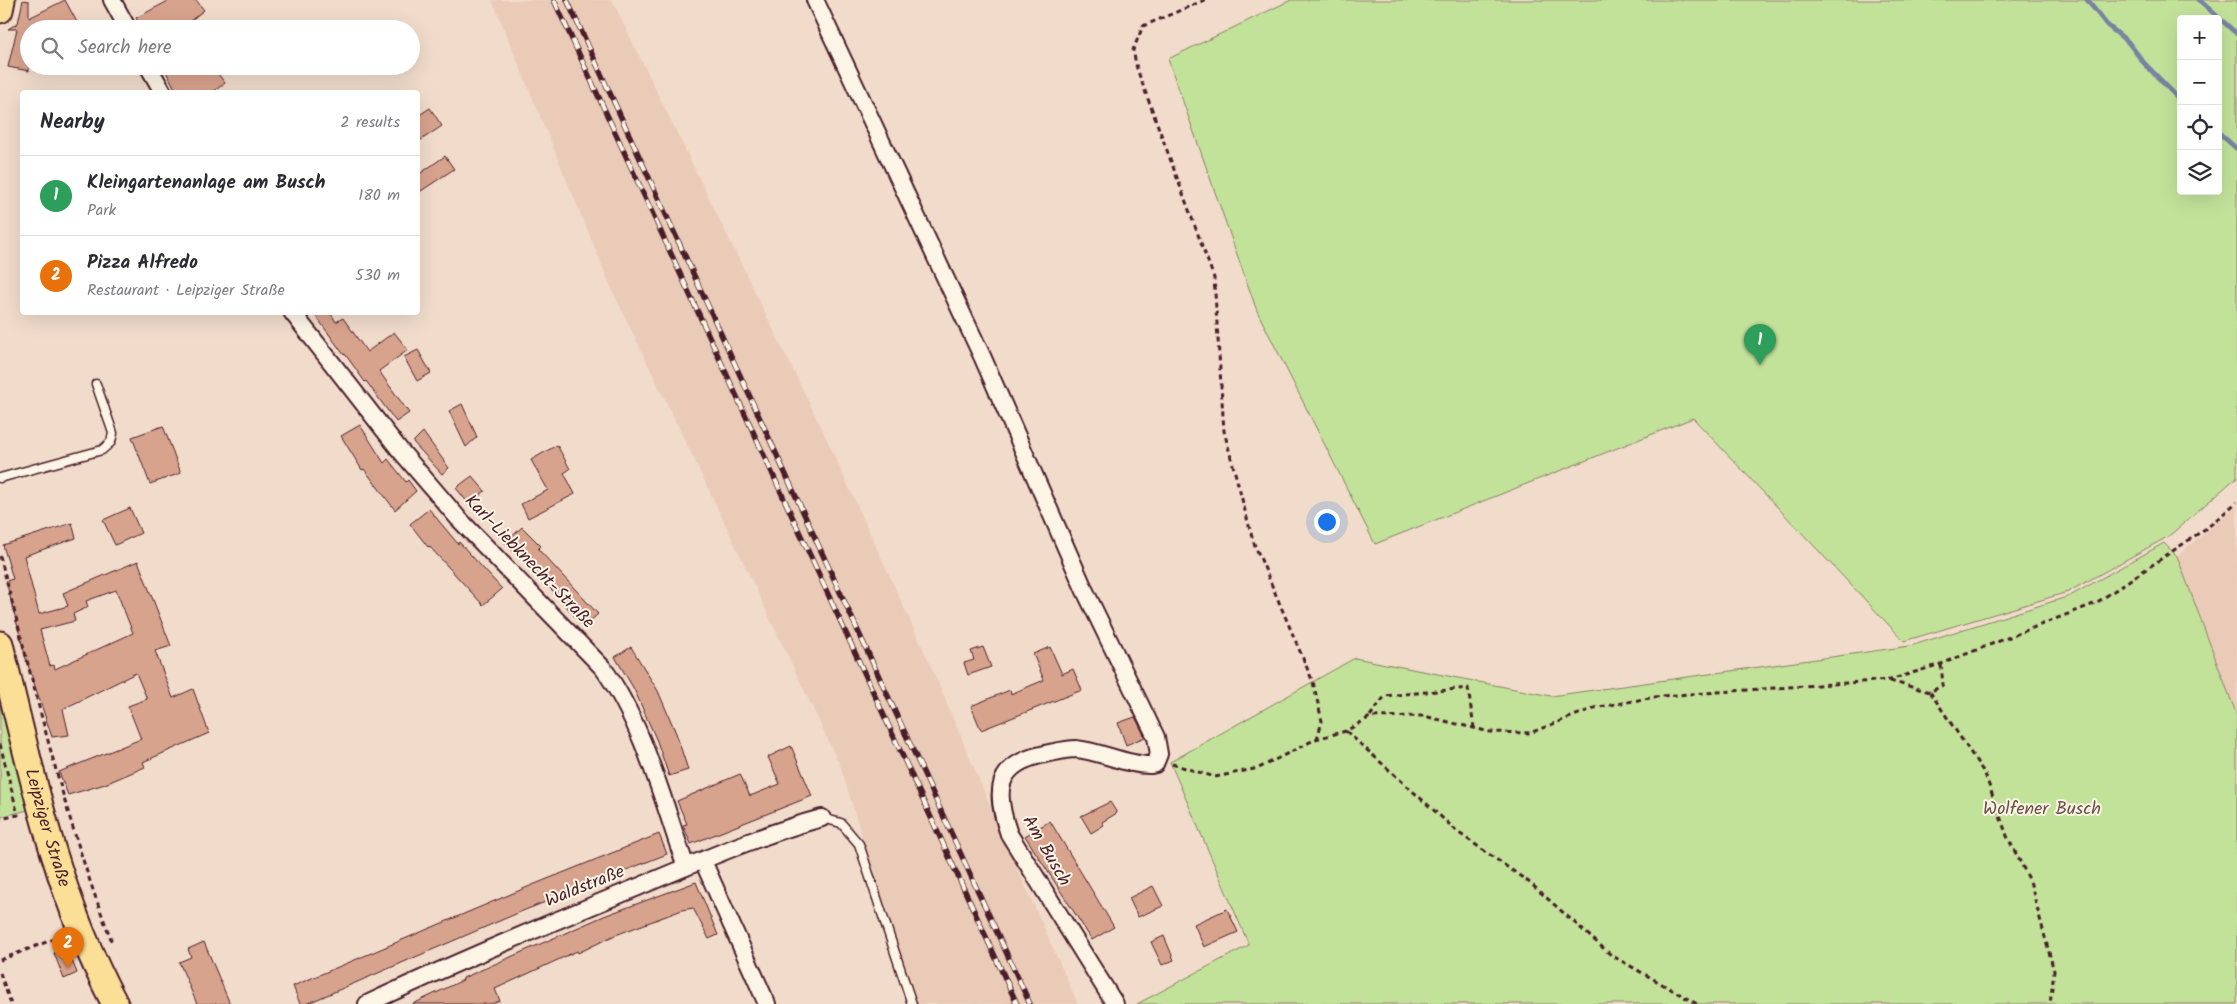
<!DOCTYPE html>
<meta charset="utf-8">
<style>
:root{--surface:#fff;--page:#f2f2f3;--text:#2b2b33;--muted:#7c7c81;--line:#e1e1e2;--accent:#0b8043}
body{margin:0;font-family:Kalam,sans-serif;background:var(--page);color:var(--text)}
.controls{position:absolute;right:15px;top:15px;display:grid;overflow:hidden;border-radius:5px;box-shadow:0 5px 20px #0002}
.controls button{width:45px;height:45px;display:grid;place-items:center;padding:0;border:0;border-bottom:1px solid var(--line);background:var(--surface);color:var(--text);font:25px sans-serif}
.you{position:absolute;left:1326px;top:521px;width:18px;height:18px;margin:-12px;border:4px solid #fff;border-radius:50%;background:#1a73e8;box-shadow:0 0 0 8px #1a73e833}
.badge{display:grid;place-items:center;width:32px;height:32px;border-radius:50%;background:var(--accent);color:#fff;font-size:16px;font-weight:700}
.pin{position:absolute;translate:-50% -41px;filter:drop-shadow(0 1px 2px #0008)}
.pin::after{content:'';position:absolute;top:26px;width:18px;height:15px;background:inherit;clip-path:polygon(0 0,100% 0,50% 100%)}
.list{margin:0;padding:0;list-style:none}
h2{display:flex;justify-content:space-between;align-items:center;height:65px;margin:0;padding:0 20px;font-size:21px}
h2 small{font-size:16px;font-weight:400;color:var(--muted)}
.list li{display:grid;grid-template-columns:32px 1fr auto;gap:15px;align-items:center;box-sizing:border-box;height:80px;padding:0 20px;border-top:1px solid var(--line)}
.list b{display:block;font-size:19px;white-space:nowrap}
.list p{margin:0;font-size:16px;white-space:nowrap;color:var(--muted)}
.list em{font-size:16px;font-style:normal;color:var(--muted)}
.icon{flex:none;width:28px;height:28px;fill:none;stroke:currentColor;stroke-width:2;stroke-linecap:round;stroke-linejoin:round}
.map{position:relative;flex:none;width:2237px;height:1004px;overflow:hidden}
.search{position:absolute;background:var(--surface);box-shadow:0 5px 20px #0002;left:20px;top:20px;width:400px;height:55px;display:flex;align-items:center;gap:12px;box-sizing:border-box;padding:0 18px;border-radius:28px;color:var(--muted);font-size:19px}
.panel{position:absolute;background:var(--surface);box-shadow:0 5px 20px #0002;left:20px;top:90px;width:400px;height:225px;border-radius:5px}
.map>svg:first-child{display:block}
.built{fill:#eacbb8}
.green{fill:#c2e29a;stroke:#868062;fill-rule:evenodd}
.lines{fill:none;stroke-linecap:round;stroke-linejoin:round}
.stream{stroke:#7883a2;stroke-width:5}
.building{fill:#d8a38d;stroke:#4a1f2b;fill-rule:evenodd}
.service-casing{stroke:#4a1f2b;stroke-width:11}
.minor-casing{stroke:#4a1f2b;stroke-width:20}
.primary-casing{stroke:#4a1f2b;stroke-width:29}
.path{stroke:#4a1f2b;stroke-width:3;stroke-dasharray:5 4;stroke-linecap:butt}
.service{stroke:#fcf5e5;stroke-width:8}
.minor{stroke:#fcf5e5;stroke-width:16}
.primary{stroke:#fbdf96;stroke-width:25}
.rail-casing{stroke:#4a1f2b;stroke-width:5.5}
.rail{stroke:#fcf5e5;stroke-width:4;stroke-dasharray:11;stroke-linecap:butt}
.labels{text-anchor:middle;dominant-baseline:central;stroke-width:4;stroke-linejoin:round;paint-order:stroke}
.street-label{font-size:18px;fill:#4a1f2b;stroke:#fcf5e5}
.park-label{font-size:18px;fill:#685047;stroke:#fcf5e5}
</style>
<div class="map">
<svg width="2237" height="1004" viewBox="0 0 2237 1004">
<rect width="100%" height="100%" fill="#f1dccb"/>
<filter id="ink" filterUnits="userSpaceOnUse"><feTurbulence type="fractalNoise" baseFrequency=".02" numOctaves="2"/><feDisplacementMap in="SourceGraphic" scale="10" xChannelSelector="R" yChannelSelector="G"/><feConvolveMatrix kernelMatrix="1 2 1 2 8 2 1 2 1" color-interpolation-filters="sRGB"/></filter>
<g filter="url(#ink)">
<g class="built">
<path d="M492,0H612L823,431L930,664L1003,836L1078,1004H913L841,768L717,507L613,292Z"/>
<path d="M2237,505V716L2177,556Z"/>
</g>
<g class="green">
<path d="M1291,0H2237V477L2169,536L2068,592L1904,641L1693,418L1375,544L1257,311L1168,59ZM2181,19H2218V191H2181Z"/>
<path d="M2164,543L2177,556L2237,716V1004H1137L1249,945L1170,762L1355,658L1551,696L1910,646L2070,596Z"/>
<path d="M0,679L32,809L0,817Z"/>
</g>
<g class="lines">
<g class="stream">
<path d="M2087,0L2107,25L2128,42L2144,63L2181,101"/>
<path d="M2199,0L2237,34"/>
<path d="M2218,132L2237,149"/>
</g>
</g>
<g class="building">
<path d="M23,0L29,1V18L65,0L78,24L69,29H29V71L8,67L17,29H8L18,23Z"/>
<path d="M170,0H196L204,10L180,29H142L136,18Z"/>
<path d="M163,66H212L225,83L213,92H177Z"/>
<path d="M430,108L442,126L418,142V116Z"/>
<path d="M445,156L454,169L418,193V175Z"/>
<path d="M313,312H330L336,322L343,318L367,352L394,332L408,350L379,371L409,413L396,422L366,381L365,382L345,354L344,355Z"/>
<path d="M418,350L431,373L417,381L404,357Z"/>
<path d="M462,404L477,437L466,447L449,411Z"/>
<path d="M360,425L384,463L388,459L406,482L408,480L416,491L395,510L364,469L362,470L341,436Z"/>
<path d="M163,426L181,473L150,484L132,437Z"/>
<path d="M423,432L449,468L442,474L413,442Z"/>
<path d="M557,445L570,469L564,473L575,494L528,518L521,504L548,490L531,460Z"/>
<path d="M472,476L485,491L469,504L456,488Z"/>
<path d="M130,508L141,533L115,545L103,520Z"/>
<path d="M429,509L458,544L459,542L502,589L483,605L429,546L428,547L410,524Z"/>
<path d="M72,523L76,538L24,556L39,614L68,606L63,593L138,561L171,646L155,651L173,698L193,689L209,733L143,762L145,767L105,784L68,795L59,772L141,739L128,706L147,699L136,673L63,709L69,735L52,737L26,659L6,581L13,579L3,545ZM116,590L133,633L55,669L54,665L50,666L40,630L75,621L73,614L88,607L86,601Z"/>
<path d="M522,527L541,546L538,549L598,614L584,627L553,591L505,543Z"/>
<path d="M631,647L658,691L676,733L688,770L669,776L657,741L634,689L615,657Z"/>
<path d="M983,647L991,667L968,675L964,663L974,660L971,651Z"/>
<path d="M1050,647L1062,674L1073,669L1082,690L981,730L971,706L1010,690L1011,694L1044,680L1033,654Z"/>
<path d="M1135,717L1145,737L1126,745L1118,723Z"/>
<path d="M791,746L812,796L691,844L683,825L687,824L677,801L740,774L750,796L780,784L768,757Z"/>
<path d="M1110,802L1117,813L1102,822L1104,825L1091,833L1081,816Z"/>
<path d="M1050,821L1114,927L1092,940L1025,836Z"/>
<path d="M659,834L667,854L525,910L306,1004H300L293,986L530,886Z"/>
<path d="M696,882L718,935L709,939L693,908L682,910L613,936L578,953L577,951L495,989L500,1001L491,1004H413L463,980V978L604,916Z"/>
<path d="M1153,886L1163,906L1138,917L1129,898Z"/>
<path d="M1227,909L1238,932L1204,947L1194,924Z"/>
<path d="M1164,936L1174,960L1162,965L1151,942Z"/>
<path d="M204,942L230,1004H197L179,962L191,957L188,949Z"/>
<path d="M67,948L77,973L64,979L54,953Z"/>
</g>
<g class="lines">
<defs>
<g id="service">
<path d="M0,478L102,450L111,442L113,433L96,384"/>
<path d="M822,818L841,823L859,844L912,1004"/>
</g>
<g id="minor">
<path d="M112,0L128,29"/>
<path d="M815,0L982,356L1085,591L1156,737L1159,754L1155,764L1151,765C1128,766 1100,751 1076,749C1066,749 1055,752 1045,754C995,764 994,791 1009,834L1115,1004"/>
<path d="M148,66L163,92"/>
<path d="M292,312L399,449L458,518L603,668C644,725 663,802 686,867"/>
<path d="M703,861L767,1004"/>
<path d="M367,1004C456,962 547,924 638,887C698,862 759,835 822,818"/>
</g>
<g id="primary">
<path d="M0,10L2,0"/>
<path id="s1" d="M0,644C30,767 55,892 115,1004"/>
</g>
</defs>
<use href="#service" class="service-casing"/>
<use href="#minor" class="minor-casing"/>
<use href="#primary" class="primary-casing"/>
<g class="path">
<path d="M1205,0L1143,26L1133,50L1137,69L1214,278L1224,431L1253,541L1313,682L1322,721L1317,739"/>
<path d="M0,556C34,684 63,815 111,939L108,942"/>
<path d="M1890,681L1930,692L1943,685L1941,664"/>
<path d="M1930,692L1985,774L2007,836L2030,881L2054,971L2050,1004"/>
<path d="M1370,716L1385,696L1468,688L1474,728"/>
<path d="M1346,731L1459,833L1530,883L1611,955L1697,1004"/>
<path d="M0,744L18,815L0,819"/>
<path d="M1172,764L1215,777L1259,768L1316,739L1346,731L1370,717L1424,716L1490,732L1530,733L1594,708L1661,696L1890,680L1941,664L2096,603L2208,527L2237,502"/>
<path d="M0,960L62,936"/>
<path d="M0,973L11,1004"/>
</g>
<use href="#service" class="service"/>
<use href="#minor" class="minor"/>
<use href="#primary" class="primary"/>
<defs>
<g id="rail">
<path d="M554,0L1017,1004"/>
<path d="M567,0L1030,1004"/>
</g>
</defs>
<use href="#rail" class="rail-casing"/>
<use href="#rail" class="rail"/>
</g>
</g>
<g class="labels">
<g class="street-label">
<text transform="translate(529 562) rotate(46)">Karl-Liebknecht-Straße</text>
<text stroke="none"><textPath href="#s1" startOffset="190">Leipziger Straße</textPath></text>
<text transform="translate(1046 851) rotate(60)">Am Busch</text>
<text transform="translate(585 887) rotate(-22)">Waldstraße</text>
</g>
<g class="park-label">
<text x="2042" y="809">Wolfener Busch</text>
</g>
</g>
</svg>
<div class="controls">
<button>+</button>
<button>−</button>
<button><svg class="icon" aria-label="locate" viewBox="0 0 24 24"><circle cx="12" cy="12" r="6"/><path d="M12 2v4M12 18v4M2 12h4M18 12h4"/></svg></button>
<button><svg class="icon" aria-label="layers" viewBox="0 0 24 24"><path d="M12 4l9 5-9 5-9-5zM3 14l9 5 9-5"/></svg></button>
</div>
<div class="you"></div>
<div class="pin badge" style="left:1760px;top:365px;background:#2e9e5b">1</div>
<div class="pin badge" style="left:68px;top:968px;background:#e8710a">2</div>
<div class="search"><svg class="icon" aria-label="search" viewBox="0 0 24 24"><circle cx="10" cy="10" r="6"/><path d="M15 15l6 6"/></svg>Search here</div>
<section class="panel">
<h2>Nearby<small>2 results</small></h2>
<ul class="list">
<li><span class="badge" style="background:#2e9e5b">1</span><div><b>Kleingartenanlage am Busch</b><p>Park</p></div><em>180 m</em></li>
<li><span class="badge" style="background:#e8710a">2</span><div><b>Pizza Alfredo</b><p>Restaurant · Leipziger Straße</p></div><em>530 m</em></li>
</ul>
</section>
</div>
